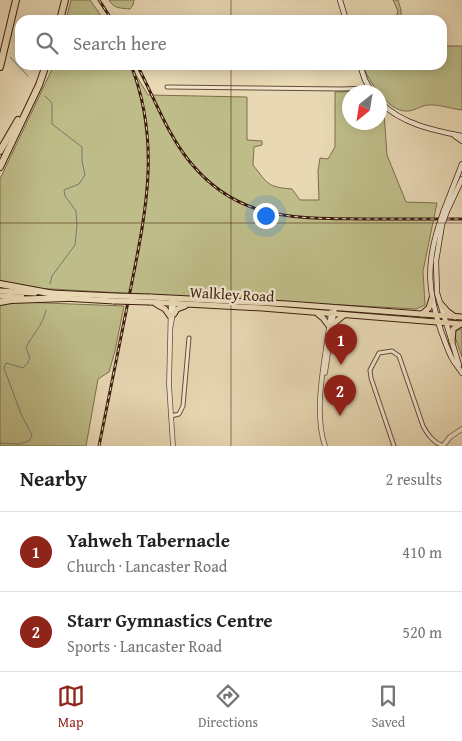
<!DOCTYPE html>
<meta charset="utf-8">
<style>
:root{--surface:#fff;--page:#f2f2f2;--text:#222;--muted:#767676;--line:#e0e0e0;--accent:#8f2418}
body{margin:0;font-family:"Gentium Book Plus",serif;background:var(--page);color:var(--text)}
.compass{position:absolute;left:342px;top:85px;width:45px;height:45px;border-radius:50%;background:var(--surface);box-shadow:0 2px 12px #0003;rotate:210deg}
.you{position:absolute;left:265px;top:215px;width:18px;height:18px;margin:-12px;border:4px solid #fff;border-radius:50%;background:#1a73e8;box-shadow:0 0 0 8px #1a73e833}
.badge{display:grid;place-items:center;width:32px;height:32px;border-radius:50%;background:var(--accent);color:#fff;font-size:16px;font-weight:700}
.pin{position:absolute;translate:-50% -41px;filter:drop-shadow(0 1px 2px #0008)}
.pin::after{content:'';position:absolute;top:26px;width:18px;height:15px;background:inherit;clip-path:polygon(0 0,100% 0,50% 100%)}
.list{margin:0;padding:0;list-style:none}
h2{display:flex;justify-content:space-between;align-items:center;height:65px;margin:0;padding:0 20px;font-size:21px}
h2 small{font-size:16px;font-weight:400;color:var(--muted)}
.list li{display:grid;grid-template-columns:32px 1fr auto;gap:15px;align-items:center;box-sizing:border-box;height:80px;padding:0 20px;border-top:1px solid var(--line)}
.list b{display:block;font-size:19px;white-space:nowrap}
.list p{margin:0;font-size:16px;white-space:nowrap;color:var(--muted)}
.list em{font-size:16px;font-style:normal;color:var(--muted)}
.icon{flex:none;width:28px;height:28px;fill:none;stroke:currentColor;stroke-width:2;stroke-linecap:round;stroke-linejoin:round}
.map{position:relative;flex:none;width:462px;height:446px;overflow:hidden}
.search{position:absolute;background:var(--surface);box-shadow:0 2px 12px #0003;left:15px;right:15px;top:15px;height:55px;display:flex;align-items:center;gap:12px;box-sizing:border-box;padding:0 18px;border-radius:15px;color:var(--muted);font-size:19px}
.sheet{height:225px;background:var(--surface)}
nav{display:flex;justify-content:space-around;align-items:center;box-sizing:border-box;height:70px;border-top:1px solid var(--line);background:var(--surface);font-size:14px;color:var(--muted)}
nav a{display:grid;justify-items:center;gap:2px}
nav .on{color:var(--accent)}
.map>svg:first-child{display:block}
.green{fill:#bebc88;stroke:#7e6d4a}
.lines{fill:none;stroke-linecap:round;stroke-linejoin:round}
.stream{stroke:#737b6f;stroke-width:1}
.minor-casing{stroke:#684c37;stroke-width:5}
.tertiary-casing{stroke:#684c37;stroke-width:5.5}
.secondary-casing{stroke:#3e1e0d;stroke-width:6}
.primary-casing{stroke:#3e1e0d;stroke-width:7}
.motorway-casing{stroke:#3e1e0d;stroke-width:8}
.minor{stroke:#f0e6ce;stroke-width:3}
.tertiary{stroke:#f0e6ce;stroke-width:4}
.secondary{stroke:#f0e6ce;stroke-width:4.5}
.primary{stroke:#e8d8b4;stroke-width:5}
.motorway{stroke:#e8d8b4;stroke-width:6}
.rail-casing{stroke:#3e1e0d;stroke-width:3}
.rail{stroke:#f0e6ce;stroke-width:1;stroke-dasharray:4;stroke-linecap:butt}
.secondary-bridge-casing{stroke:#3e1e0d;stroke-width:6;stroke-linecap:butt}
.primary-bridge-casing{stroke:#3e1e0d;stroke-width:7;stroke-linecap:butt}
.secondary-bridge{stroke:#f0e6ce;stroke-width:4.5}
.primary-bridge{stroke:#e8d8b4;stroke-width:5}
.grid{fill:none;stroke:#3e1e0d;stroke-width:1;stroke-opacity:0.55}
.labels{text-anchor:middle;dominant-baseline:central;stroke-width:4.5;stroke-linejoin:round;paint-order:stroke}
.street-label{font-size:15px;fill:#3e1e0d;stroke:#f0e6ce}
</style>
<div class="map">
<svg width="462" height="446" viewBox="0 0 462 446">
<rect width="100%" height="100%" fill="#e8d8b4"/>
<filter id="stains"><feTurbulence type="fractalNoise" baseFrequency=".004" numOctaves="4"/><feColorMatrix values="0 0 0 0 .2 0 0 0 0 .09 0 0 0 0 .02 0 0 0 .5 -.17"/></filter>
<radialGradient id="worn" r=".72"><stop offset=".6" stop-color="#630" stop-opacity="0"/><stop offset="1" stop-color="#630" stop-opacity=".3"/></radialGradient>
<g class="green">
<path d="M71,0H90L104,20H66Z"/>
<path d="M109,0H134L133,5L130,9C121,8 114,9 109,0Z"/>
<path d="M393,0H398L401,10V20H383L386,17H392L397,15L398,11Z"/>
<path d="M442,46H462V110C452,109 438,104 428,105C420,106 413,112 405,111C389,111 367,80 363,65H442Z"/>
<path d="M54,65H130L148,95L247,97V140L262,141V145L254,147L253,165C268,184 267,187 292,189L300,200H319L318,171L320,158L328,159L335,147V92L364,91L365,92H350V122H380V108L384,113L387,155L406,202L437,203L423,271L425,305L416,309L68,290C46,288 20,290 0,280V179Z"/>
<path d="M20,302L124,306L115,351L109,372L98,379L86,446H0V305L5,303Z"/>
<path d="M458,329H462V357L454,334Z"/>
</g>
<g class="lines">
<g class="stream">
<path d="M10,57L28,76"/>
<path d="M45,96L52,103V124L82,147V161L85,175L79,184L64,190L65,196L76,211L77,225L75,245L52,276L50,284"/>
<path d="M0,443L19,444L29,441L32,435L21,414L4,368L6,363L23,368L27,364L30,358L26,348C32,334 43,326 46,310"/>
</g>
<defs>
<g id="minor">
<path d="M167,87L342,89L369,88"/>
<path d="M171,416L179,414L183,406L189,338"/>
<path d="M394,446L371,378L370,370L379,353L392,351L399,356L423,426C428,435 433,442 443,446"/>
</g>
<g id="tertiary">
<path d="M171,301L169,384L173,446"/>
<path d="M171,325L175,298"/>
<path d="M325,373L335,307"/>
<path d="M325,446C312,408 327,352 331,312"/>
<path d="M443,446L450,437L462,429"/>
</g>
<g id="secondary">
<path d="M340,0L346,20"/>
<path d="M360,65L365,80L372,92"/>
<path d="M380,102C402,124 432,130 462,136"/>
<path d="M455,136L462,141"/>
<path d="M444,210L462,164"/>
<path d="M447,211L462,179"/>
<path d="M439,225C426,265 428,292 441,331C445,341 448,352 453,360C456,365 459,368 462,373"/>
<path d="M442,225L436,261L437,293L459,365"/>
</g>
<g id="primary">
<path d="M0,291L35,293"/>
<path d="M51,293L115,296"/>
<path d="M0,296L22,297"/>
<path d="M150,297L288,304L462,317"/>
<path d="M63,298L114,301"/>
<path d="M149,302L262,308L462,324"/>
<path d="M440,303L447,311L455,317"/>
<path d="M156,304L165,309L170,316"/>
<path d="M174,314L177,309L185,306"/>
<path d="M318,314L323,318L329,326"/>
<path d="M422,314L429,308L432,298"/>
<path d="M333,324L344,315"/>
<path d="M452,342L453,329L461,324"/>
</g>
<g id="motorway">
<path d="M60,20L65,0"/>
<path d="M0,67L16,0"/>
<path d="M0,151L18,120"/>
<path d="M0,167L39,85L46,65"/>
<path d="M0,284L54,294"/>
<path d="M0,302L11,300L66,298"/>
</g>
</defs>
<use href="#minor" class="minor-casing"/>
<use href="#tertiary" class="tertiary-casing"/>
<use href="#secondary" class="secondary-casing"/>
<use href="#primary" class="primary-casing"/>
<use href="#motorway" class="motorway-casing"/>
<use href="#minor" class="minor"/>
<use href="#tertiary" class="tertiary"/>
<use href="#secondary" class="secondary"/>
<use href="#primary" class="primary"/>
<use href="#motorway" class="motorway"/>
<defs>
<g id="rail">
<path d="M99,0L112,20"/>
<path d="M137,65C154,97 167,134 190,162C238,221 294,218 363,219C396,219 429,219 462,219"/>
<path d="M99,446C109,396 119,347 129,297C145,216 162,145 131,65"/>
</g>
</defs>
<use href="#rail" class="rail-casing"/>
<use href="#rail" class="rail"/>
<defs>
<g id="secondary-bridge">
<path d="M439,225L444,210"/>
<path d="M442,225L447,211"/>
</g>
<g id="primary-bridge">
<path d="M115,296L150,297"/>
<path d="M114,301L149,302"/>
</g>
</defs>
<use href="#secondary-bridge" class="secondary-bridge-casing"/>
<use href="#primary-bridge" class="primary-bridge-casing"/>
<use href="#secondary-bridge" class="secondary-bridge"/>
<use href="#primary-bridge" class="primary-bridge"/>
</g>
<path class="grid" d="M231,0V20M231,65V446M0,223H462"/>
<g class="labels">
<g class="street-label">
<text transform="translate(232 294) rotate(3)">Walkley Road</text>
</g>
</g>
<rect width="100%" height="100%" filter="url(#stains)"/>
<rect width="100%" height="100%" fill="url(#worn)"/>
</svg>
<svg class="compass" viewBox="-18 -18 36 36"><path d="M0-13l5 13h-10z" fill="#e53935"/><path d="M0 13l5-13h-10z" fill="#767676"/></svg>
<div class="you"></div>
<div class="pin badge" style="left:341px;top:365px">1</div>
<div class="pin badge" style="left:340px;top:416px">2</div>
<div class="search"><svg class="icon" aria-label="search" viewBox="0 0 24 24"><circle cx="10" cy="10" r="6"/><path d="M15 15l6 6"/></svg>Search here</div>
</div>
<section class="sheet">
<h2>Nearby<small>2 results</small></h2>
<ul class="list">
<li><span class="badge">1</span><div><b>Yahweh Tabernacle</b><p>Church · Lancaster Road</p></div><em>410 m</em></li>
<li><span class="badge">2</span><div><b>Starr Gymnastics Centre</b><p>Sports · Lancaster Road</p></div><em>520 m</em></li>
</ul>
</section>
<nav>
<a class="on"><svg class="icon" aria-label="map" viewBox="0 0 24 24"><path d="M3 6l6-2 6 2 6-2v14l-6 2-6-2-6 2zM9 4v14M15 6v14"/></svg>Map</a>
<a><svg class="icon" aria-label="directions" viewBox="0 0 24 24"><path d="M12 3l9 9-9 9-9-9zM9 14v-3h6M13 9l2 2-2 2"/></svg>Directions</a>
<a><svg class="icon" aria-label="saved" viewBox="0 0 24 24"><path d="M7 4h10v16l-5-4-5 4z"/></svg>Saved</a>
</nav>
